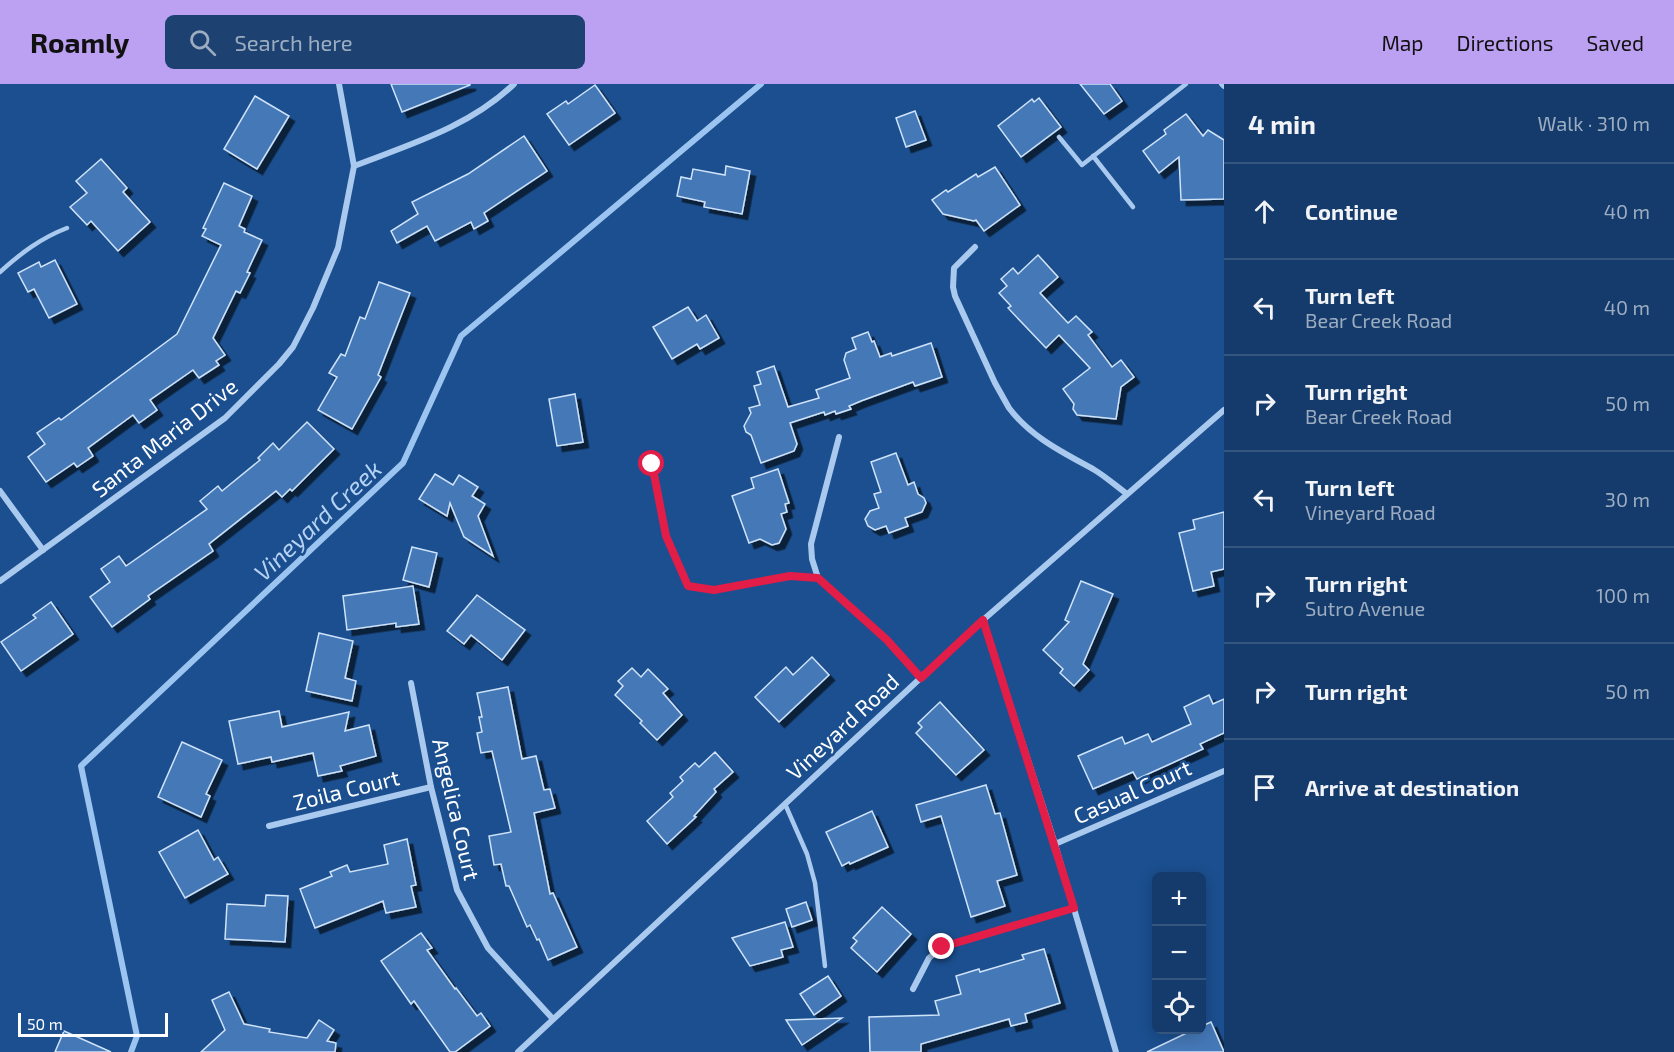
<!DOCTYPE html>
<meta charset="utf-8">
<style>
:root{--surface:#143b6b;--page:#1d4271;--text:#f1f3f6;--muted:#9dadc1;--line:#33557e;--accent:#bca0f2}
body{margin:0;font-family:"Exo 2",sans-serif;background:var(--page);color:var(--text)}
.controls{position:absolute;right:18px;bottom:18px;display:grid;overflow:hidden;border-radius:9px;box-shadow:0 3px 15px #0003}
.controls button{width:54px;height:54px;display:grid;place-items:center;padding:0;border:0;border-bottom:2px solid var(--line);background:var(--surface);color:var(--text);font:30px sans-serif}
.scale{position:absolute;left:18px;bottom:15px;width:150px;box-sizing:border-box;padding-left:6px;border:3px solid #fff;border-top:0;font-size:16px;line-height:21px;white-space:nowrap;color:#fff;-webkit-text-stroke:4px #1b4f8f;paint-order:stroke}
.stop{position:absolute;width:18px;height:18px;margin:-14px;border:4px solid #e11d48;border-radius:50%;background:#fff}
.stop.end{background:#e11d48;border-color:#fff;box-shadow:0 2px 6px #0008}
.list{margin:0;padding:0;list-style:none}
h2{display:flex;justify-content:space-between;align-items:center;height:78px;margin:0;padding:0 24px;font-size:26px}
h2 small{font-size:20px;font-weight:400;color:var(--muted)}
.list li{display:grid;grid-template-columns:39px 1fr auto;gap:18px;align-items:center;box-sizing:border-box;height:96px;padding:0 24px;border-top:2px solid var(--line)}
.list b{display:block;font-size:22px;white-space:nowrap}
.list p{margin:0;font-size:20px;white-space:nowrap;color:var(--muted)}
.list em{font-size:20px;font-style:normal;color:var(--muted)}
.icon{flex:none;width:33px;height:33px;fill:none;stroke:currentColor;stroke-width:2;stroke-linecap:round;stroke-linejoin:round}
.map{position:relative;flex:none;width:1224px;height:968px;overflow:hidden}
header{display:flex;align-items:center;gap:36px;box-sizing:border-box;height:84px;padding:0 30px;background:var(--accent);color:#111}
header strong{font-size:28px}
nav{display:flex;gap:33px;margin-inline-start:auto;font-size:21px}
.search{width:420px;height:54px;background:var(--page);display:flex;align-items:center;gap:15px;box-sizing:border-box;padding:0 21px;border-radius:9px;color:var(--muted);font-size:22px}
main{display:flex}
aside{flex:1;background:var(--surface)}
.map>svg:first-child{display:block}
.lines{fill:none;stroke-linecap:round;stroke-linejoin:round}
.stream{stroke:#9cc4f0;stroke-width:6}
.building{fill:#4478b7;stroke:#cfe3fa;stroke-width:1.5;filter:url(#shadow)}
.lane{stroke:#a9c9ee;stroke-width:4.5}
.street{stroke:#a9c9ee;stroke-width:6}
.route{stroke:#e11d48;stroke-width:8}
.labels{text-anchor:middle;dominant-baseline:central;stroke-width:5;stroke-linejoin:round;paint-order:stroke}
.street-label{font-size:22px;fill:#fff;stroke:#1b4f8f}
.water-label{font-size:24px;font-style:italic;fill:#b5d3f5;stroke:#1b4f8f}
</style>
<header>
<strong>Roamly</strong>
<div class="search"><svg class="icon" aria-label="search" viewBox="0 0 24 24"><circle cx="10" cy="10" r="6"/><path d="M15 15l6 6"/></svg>Search here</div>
<nav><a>Map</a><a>Directions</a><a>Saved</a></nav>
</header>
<main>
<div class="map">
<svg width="1224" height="968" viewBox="0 0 1224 968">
<defs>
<filter id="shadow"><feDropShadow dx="5.5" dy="5.5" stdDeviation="0" flood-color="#0009"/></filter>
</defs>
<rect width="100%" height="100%" fill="#1b4f8f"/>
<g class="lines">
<path class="stream" d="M131,968L137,952L81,682L403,379L461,252L761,0"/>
</g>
<g class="building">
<path d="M391,0H470V1L402,28Z"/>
<path d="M1080,0H1110L1122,17L1104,30Z"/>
<path d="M595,1L615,29L569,61L547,30L566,17L568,20Z"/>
<path d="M255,12L289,32L257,85L224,65Z"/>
<path d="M1039,14L1061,43L1021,73L998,42L1032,15L1034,18Z"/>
<path d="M915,27L926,56L906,63L896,34Z"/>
<path d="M1186,30L1203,52L1208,46L1224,56V115L1181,116L1179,73L1159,89L1143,67L1166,50L1164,46Z"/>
<path d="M524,52L547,87L484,129L488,137L474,145L471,138L435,157L427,142L397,159L391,147L418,130L412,118L468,90Z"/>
<path d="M101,75L127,104L123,108L150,138L118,167L91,137L87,141L70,123L87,109L76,97Z"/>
<path d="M726,82L750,87L742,130L704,123L705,118L677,112L681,93L691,95L693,85L725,91Z"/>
<path d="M995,83L1020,121L984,147L976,136L974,137L943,130L932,116L946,106L948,108L976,90L978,93Z"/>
<path d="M224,99L252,112L239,142L245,145L244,148L262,156L247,188L250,189L240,209L236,207L213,254L225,271L216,277L219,281L199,294L193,286L150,316L157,326L139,339L133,331L88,364L93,372L77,383L74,379L46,398L28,373L45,360L37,349L59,334L61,336L177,250L221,161L202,152L206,145L203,144Z"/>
<path d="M1038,171L1058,193L1040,209L1068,239L1076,232L1092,248L1088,251L1112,283L1121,276L1134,293L1121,303L1116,335L1077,331L1073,325L1074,320L1063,305L1090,284L1059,251L1046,264L1008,224L1011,222L999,209L1007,202L1001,195L1013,184L1018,190Z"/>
<path d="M55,176L77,220L49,234L34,205L28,208L18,189L39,178L41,183Z"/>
<path d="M379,198L410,209L378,291L381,293L352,345L318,326L337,293L329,289L341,270L345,272L360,233L365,235Z"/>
<path d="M688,223L697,237L706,231L719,254L700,265L697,260L672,275L653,243Z"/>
<path d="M868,248L872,258L874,257L880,273L891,269L892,272L931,259L942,293L915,302L913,298L861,317L849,322L851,325L836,330L835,327L825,331L824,328L790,339L797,360L794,367L761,379L751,351L746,348L744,342L751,329L749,324L760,321L754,302L761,300L757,288L774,282L788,323L819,314L816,306L850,294L844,276L846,269L856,265L852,254Z"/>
<path d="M575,310L583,358L557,362L549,315Z"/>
<path d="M307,338L334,365L292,407L290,405L282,413L276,407L209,460L213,467L148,512L150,515L112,543L90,513L110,498L101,485L119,472L126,482L207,425L200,417L218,402L222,407L260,376L258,374L273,359L279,366Z"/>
<path d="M896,369L908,401L914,398L918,410L924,414L926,419L922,428L905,434L908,442L889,449L886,442L875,446L868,442L865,435L870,427L879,424L874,410L881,408L871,378Z"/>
<path d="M778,385L789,419L785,420L787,428L781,430L786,445L779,459L772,461L760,455L749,459L732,412L754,404L751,394Z"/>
<path d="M435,390L453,401L459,391L478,403L472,412L485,420L478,432L493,472L464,453L450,419L447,432L419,415Z"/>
<path d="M1224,428V485L1211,488L1214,502L1193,507L1179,449L1195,445L1193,436Z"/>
<path d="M412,463L437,469L429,503L403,496Z"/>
<path d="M1081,497L1113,510L1083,580L1089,586L1074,602L1060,589L1063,585L1043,566L1069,538L1065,536Z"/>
<path d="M413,502L419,540L396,543V539L347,546L343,512Z"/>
<path d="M477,511L525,546L502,576L471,551L464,560L447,547Z"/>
<path d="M51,518L73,550L21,587L1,558L36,534L33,531Z"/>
<path d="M319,549L353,557L345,594L356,597L352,617L306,607Z"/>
<path d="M812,573L829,591L779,638L755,613L786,583L793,591Z"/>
<path d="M632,584L641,593L648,585L668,605L663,609L682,631L657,656L640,639L642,637L615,611L623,602L618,597Z"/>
<path d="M508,603L522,675L536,672L544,706L550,705L555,724L534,729L550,810L553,809L577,863L548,876L539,855L537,856L530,841L527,843L509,802H506L501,780L494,781L489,752L511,748L492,667L481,669L477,649L482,648L479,633H482L477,609Z"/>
<path d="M1209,611L1213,620L1224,615V649L1200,660L1203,665L1137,695L1133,688L1093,705L1078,672L1122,653L1125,660L1148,650L1152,658L1191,640L1184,623Z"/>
<path d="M940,618L984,666L956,691L916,649L922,643L918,639Z"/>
<path d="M279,627L282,643L349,628L345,647L369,641L376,672L340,682L342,687L318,692L313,669L272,678L271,673L238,680L229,637Z"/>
<path d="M182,658L222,676L206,710L210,712L201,733L158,713Z"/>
<path d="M715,668L733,688L714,705L716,708L694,732L696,733L667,760L647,737L673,713L670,709L683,697L680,693L695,679L699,683Z"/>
<path d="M986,701L995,730L1000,729L1017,791L997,797L1005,822L971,833L941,732L921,738L916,721Z"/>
<path d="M872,727L888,763L850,780L849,778L842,782L826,748Z"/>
<path d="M198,746L214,776L218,773L228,790L185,814L159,768Z"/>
<path d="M407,755L416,801L411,802L416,823L386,829L383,817L315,844L300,805L332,792L330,788L347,781L350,788L388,780L384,761Z"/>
<path d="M266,811L288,812L285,858L225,855L227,820L265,822Z"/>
<path d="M806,818L812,836L792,843L786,825Z"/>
<path d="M882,823L911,850L877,888L851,864L857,857L853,854Z"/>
<path d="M785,838L793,863L781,866L783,873L750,882L732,854Z"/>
<path d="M421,849L432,864L427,866L455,905L456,904L477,932L481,929L490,942L455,968H450L414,917L411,920L381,877Z"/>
<path d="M1044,865L1060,919L1025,930L1027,938L1011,942L1009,935L921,960V968H870L869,933L939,931L935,917L961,910L956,892L979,885L980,888L1024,875L1022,871Z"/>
<path d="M828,892L841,912L814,931L800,910Z"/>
<path d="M229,908L244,940L270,945L269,948L307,954L319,936L334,946L327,957L336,959L335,968H201L225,946L212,916Z"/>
<path d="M842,934L802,961L786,936Z"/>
<path d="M1211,938L1224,968H1147L1195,945H1202V942Z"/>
<path d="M64,947L111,968H55Z"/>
</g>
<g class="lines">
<g class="lane">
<path d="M1059,53L1082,81L1186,0"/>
<path d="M1093,72L1133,123"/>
<path d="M0,188C21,169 41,154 67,144"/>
<path d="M652,379L666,452L688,502"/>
<path d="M785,720L807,770L815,799L825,882"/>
</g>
<g class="street">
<path d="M1222,0L1224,2"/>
<path d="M354,82C411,60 469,43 514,0"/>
<path d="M975,163L954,184L953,203L955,212L995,299L1009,324C1031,353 1062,368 1093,385C1105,392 1116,402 1127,410"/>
<path d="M0,407L43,466"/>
<path d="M818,494L812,475L811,460L839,353"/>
<path d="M0,497L225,334L279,280L293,263L313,224L338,164L354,82L339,0"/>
<path d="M688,502L714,506L790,492L818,494L887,556L921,594"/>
<path d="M983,536L1055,760L1116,968"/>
<path d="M411,599L431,703L457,806L488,864L553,935"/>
<path d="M269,742L431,703"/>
<path d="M1055,760L1224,687"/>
<path d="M913,905L929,874L942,863L1074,824"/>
<path d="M518,968L983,536L1224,326"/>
</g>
</g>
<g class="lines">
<path class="route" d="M652,380L666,452L688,502L714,506L790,492L818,494L887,556L921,594L983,536L1074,824L942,863"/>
</g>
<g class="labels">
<g class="street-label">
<text transform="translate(164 353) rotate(-38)">Santa Maria Drive</text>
<text transform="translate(842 642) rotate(-43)">Vineyard Road</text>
<text transform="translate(346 705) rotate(-14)">Zoila Court</text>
<text transform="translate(1132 707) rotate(-24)">Casual Court</text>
<text transform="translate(457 725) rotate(77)">Angelica Court</text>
</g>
<g class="water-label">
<text transform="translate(317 436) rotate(-43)">Vineyard Creek</text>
</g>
</g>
</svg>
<div class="controls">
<button>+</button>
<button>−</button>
<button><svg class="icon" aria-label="locate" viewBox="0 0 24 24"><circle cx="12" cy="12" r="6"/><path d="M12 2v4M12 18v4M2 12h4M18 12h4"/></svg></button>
</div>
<div class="scale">50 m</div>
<div class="stop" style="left:652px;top:380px"></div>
<div class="stop end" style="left:942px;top:863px"></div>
</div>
<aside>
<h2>4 min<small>Walk · 310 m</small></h2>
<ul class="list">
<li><svg class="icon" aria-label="ahead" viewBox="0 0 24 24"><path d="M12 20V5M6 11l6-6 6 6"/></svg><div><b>Continue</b></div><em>40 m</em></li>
<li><svg class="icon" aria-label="left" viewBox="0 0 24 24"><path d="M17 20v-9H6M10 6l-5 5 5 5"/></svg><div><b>Turn left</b><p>Bear Creek Road</p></div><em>40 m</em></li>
<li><svg class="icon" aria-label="right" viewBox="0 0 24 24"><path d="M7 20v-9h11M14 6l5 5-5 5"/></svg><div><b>Turn right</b><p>Bear Creek Road</p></div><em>50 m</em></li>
<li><svg class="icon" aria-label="left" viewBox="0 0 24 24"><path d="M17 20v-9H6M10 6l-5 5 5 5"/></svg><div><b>Turn left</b><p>Vineyard Road</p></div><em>30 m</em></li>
<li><svg class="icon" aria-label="right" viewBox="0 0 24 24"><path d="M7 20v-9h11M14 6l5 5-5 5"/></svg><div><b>Turn right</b><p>Sutro Avenue</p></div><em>100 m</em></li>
<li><svg class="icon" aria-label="right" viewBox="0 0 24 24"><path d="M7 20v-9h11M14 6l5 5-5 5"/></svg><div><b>Turn right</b></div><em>50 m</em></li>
<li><svg class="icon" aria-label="arrive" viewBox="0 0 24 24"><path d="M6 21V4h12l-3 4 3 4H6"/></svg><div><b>Arrive at destination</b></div></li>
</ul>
</aside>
</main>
